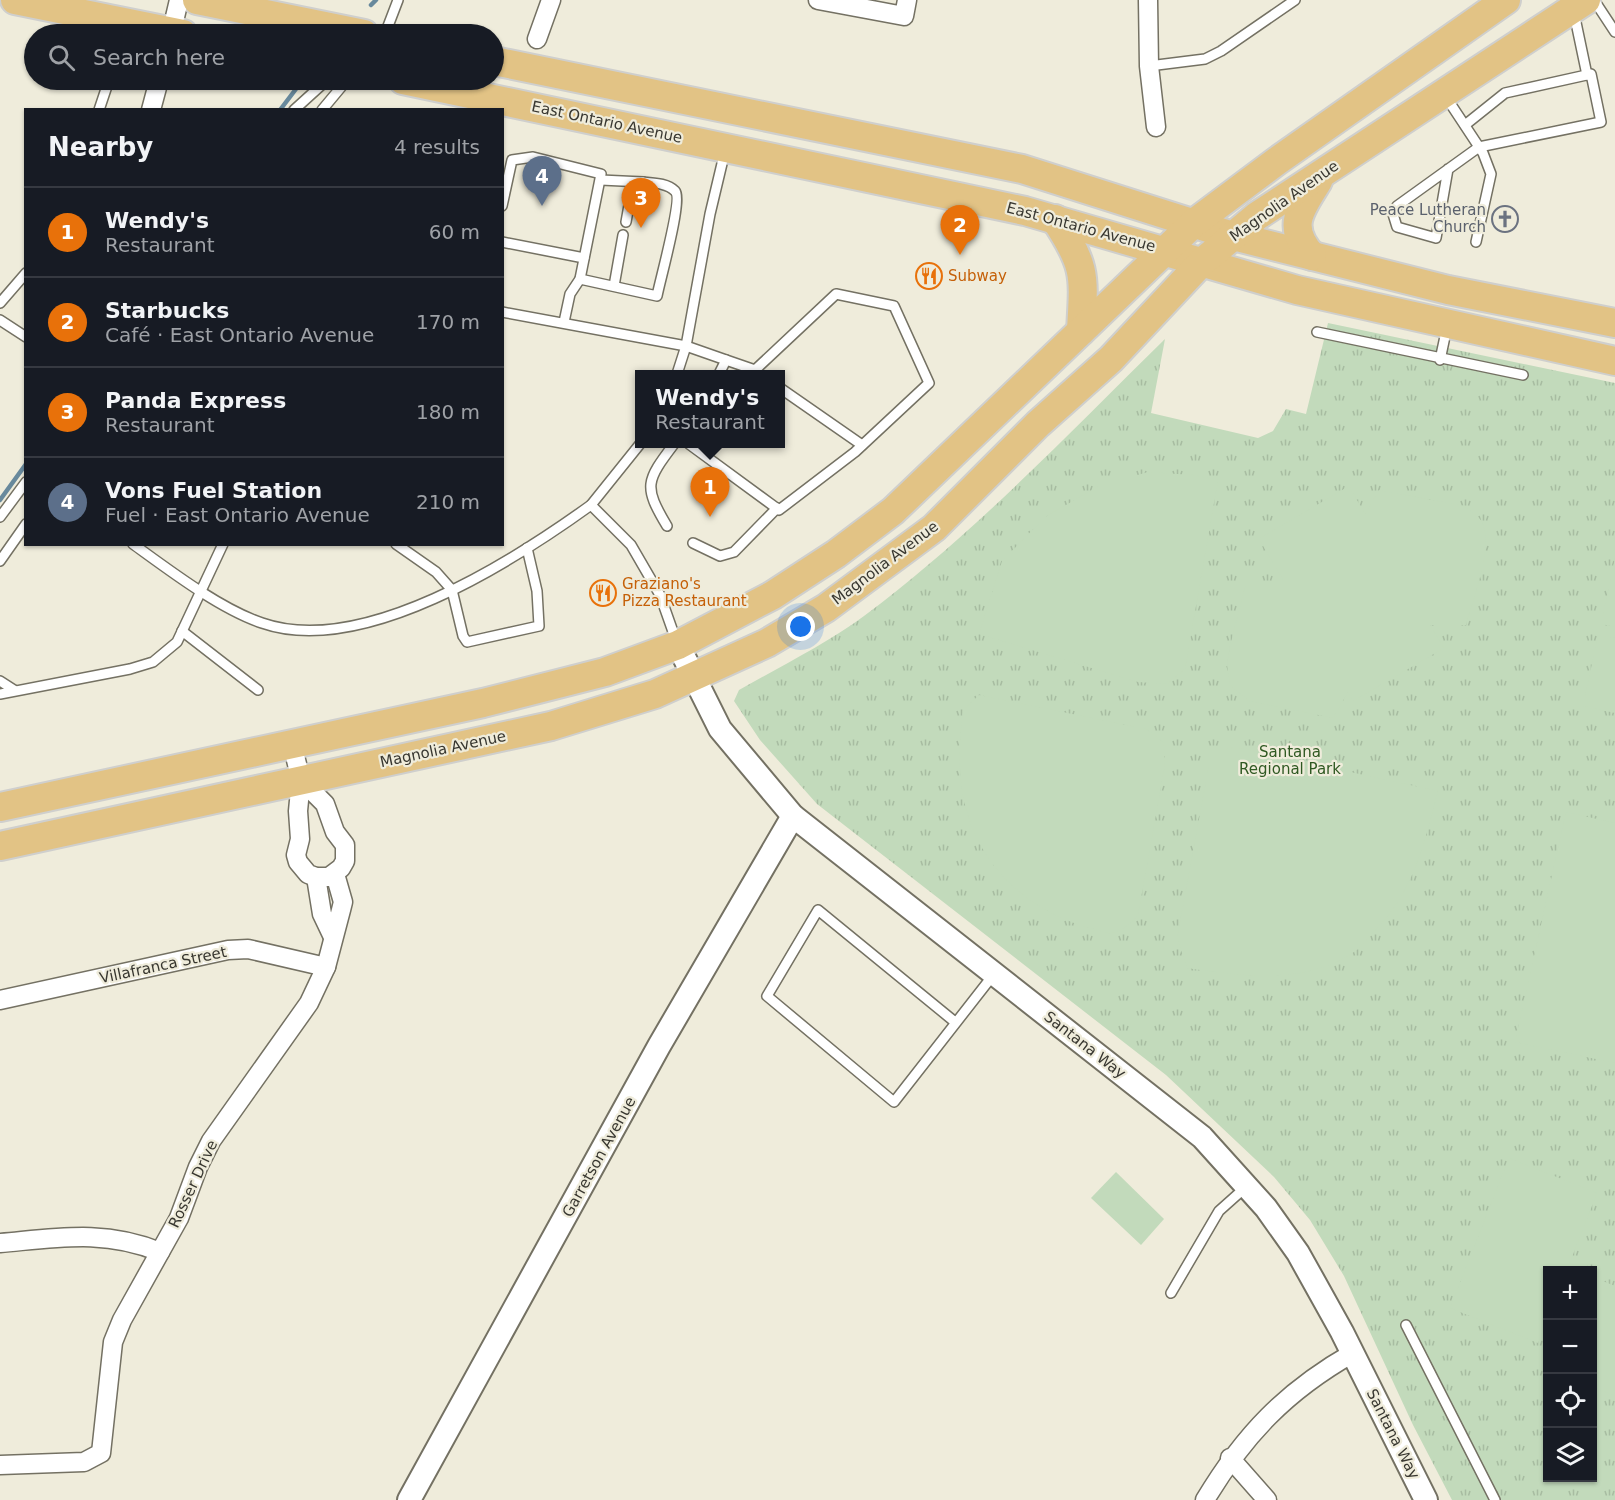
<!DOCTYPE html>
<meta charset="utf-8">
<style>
:root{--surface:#171b24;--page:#242831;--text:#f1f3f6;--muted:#9ea1a6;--line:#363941;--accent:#0b8043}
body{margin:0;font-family:"DejaVu Sans",sans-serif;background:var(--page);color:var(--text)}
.controls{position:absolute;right:18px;bottom:18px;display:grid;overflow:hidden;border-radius:0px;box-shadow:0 2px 4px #0004}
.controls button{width:54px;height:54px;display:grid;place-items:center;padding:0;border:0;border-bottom:2px solid var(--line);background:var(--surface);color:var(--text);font:30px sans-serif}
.you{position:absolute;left:801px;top:627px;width:21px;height:21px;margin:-15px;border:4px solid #fff;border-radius:50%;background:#1a73e8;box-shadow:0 0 0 9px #1a73e833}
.badge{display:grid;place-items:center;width:39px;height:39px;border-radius:50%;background:var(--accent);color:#fff;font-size:20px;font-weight:700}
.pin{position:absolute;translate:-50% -50px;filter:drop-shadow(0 2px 3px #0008)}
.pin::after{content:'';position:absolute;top:32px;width:21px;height:18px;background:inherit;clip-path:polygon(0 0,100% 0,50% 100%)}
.popup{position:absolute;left:635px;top:370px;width:150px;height:78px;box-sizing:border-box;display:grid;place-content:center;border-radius:0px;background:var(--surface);filter:drop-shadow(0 2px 4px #0005);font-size:20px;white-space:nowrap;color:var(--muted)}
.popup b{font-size:22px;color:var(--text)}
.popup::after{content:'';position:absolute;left:50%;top:100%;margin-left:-12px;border:12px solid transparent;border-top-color:var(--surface)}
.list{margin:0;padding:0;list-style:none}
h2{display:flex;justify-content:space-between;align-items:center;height:78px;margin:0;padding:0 24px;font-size:26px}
h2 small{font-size:20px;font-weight:400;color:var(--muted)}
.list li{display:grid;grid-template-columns:39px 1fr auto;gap:18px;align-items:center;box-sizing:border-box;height:90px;padding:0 24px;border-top:2px solid var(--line)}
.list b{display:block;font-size:22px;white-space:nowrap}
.list p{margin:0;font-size:20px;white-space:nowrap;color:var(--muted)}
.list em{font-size:20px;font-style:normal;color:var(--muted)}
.icon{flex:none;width:33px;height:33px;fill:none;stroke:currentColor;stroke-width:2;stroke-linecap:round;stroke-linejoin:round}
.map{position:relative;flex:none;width:1615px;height:1500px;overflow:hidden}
.search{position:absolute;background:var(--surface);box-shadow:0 2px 4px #0004;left:24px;top:24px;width:480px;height:66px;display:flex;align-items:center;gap:15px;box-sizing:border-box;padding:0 21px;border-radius:33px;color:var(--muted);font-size:22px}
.panel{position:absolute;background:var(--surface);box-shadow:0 2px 4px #0004;left:24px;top:108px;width:480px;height:438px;border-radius:0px}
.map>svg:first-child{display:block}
.grass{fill:url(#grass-tufts);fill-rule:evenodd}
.pitch{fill:#c2dabb}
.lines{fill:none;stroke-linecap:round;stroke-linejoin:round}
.stream{stroke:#68899c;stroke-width:4.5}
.service-casing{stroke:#747163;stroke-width:12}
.minor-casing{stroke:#747163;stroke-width:21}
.tertiary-casing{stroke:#747163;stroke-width:26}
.primary-casing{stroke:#cfcfcd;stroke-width:32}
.service{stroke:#fff;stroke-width:9}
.minor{stroke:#fff;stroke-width:18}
.tertiary{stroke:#fff;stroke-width:22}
.primary{stroke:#e2c385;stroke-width:28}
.labels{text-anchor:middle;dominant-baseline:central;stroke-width:4.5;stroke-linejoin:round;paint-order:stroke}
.street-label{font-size:15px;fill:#383730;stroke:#efecdb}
.worship-label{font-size:15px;fill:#5b616d;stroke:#efecdb;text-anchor:end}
.food-label{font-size:15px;fill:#c56008;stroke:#efecdb;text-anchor:start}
.park-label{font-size:15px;fill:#2f5922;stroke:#efecdb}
</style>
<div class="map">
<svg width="1615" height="1500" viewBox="0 0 1615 1500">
<defs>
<pattern id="grass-tufts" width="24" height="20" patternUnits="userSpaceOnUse" patternTransform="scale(1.5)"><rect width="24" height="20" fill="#c2dabb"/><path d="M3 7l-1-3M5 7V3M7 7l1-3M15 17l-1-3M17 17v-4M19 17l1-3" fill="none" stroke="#a7bca1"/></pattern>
</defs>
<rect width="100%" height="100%" fill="#efecdb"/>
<path class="grass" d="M1328,323L1615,383V1500H1452L1413,1425L1344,1276L1310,1220L1274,1177L1166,1075L817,804L760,740L734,701L739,690C781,666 826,644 864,616C973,535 1068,434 1165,339L1151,413L1258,438L1273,431L1286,409L1306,414ZM1548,1270H1592V1478H1548Z"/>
<g class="pitch">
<path d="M1148,472L1193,475L1218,480L1185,669L1167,684L1138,682L979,634L1002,561L1045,517L1099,486Z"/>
<path d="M1349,486L1365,514L1379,490L1464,506C1470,511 1478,515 1482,522C1494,547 1473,599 1466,625H1430L1444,648L1353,701L1348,692L1333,718L1249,701L1230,685L1227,665L1230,646L1246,583H1285L1259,539Z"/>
<path d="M1615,558V627L1601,624Z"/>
<path d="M1598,635L1615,638V713L1583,706Z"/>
<path d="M979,695L1146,729L1163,742L1165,764L1138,915C1132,922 1122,932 1112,933C1107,934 1099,930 1094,929C1048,918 1002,887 980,844C957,802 957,755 963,710Z"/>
<path d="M1235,747L1438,791C1425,840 1414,891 1378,927C1371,934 1366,942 1359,948C1348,958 1325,968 1310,971C1269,980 1227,974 1187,968L1177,938L1209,765L1224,750Z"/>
<path d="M1566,812L1615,823V1063L1515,1042Z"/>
<path d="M1509,1158L1597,1193L1567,1270H1548L1547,1319L1538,1343L1450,1308Z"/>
<path d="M1116,1172L1164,1219L1141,1245L1091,1198Z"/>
<path d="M1593,1277L1615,1286V1396L1593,1387Z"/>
</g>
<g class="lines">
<g class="stream">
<path d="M371,5L376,0"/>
<path d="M280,110L302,81"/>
<path d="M0,500L26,464"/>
</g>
<defs>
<g id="service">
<path d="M1594,0L1615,32"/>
<path d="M1574,13L1587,75"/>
<path d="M385,34L398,0"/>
<path d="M1149,66L1205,59L1221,51L1295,0"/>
<path d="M1446,97L1483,153L1491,174L1476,242"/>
<path d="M99,110L109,80"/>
<path d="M294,110L327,80"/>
<path d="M322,110L347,80"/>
<path d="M1448,169L1436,238L1397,227L1393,214L1397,206L1479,147L1601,122L1591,74L1505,93L1465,125"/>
<path d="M601,180L643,182"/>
<path d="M502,206L512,160L533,157L601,174L580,279L570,294L564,322"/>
<path d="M502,242L584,258"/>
<path d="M580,279L657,296C660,280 683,199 675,191C667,183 653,183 643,182L631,194L626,222"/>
<path d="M614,286L623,235"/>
<path d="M0,303L26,273"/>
<path d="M502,312L686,346L726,360L719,374"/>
<path d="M0,320L26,337"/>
<path d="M1317,332L1523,375"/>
<path d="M1440,360L1447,327"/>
<path d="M677,374L686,346L710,214L725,151"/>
<path d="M780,388L862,445"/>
<path d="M640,444L591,505L631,545L660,595L677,643"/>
<path d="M689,444L779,510L855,452L929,383L894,306L836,294L755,370L726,360"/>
<path d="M0,517L26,482"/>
<path d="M667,526C643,486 646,481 674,444"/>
<path d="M693,543L720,556L734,552L777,508"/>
<path d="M133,544C169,570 220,609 262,623C362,658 512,562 591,505"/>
<path d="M396,544L436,572L452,590L463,636L467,642L539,626L537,591L527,548"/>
<path d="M0,561L26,524"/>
<path d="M182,631L258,690"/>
<path d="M0,681L14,690"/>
<path d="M0,694L130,669L153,662L177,642L223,544"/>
<path d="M955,1022L818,910L767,996L894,1102L994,974"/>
<path d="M1171,1293L1219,1211L1247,1186"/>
<path d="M1406,1325L1495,1500"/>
</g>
<g id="minor">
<path d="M818,0L904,16L907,0"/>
<path d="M1148,0L1149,66L1156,127"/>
<path d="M171,34L179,0"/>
<path d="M537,39L551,0"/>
<path d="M151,110L159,80"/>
<path d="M292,744L301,780L298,811L300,839L296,855L298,862L308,874L316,877H329L341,868L345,861V845L335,832L325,804L301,780"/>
<path d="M316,877L322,914L332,935"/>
<path d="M0,1000L228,950L248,949L326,967"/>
<path d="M0,1243C57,1238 105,1229 160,1252"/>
<path d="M1230,1458L1267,1500"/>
<path d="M0,1465L84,1462L101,1453L113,1342L122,1320L179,1218L198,1167L211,1141L309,1003L326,967L341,910L343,902L335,874"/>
<path d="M1205,1500C1244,1435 1286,1391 1353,1353"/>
</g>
<g id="tertiary">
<path d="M678,645L720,729L793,816L1202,1137L1266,1208L1298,1253L1342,1332L1426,1500"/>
<path d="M409,1500L659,1046L793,816"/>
</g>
<g id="primary">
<path d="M15,0L183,34"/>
<path d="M197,0L364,34"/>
<path d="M494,61L1022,169L1233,236L1448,290L1615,323"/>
<path d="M403,80L1025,211L1297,290L1615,361"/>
<path d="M1055,219C1087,267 1084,276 1081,331"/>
<path d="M1312,256C1285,226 1301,209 1318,181"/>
<path d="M0,807L483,703L605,672L678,645L773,595L836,554L893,511L1194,223L1277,161L1506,0"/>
<path d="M0,846L551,726L655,694L767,643L826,608L934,528L1038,424L1111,359L1201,263L1257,216L1586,0"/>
</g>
</defs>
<use href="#service" class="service-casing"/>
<use href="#minor" class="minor-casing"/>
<use href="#tertiary" class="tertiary-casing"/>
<use href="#primary" class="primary-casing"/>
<use href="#service" class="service"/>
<use href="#minor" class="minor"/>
<use href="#tertiary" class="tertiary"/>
<use href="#primary" class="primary"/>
</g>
<defs>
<symbol id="church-ring" viewBox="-11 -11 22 22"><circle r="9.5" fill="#efecdb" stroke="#6b7280" stroke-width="1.5"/><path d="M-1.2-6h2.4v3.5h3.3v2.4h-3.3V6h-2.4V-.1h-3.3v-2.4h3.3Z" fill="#6b7280"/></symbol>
<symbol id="restaurant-ring" viewBox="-11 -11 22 22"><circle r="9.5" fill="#efecdb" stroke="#e8710a" stroke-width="1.5"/><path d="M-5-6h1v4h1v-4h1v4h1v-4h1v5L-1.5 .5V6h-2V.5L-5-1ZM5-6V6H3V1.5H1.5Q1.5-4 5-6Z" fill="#e8710a"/></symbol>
</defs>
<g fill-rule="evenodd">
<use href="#church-ring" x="1490" y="204" width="30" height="30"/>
<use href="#restaurant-ring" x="914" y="261" width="30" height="30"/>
<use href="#restaurant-ring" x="588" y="578" width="30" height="30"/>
</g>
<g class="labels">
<g class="street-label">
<text transform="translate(607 122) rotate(12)">East Ontario Avenue</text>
<text transform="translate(1284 201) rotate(-35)">Magnolia Avenue</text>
<text transform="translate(1081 227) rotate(15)">East Ontario Avenue</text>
<text transform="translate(885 563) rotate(-37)">Magnolia Avenue</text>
<text transform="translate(443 749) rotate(-12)">Magnolia Avenue</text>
<text transform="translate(163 965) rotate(-12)">Villafranca Street</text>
<text transform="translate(1085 1045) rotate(38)">Santana Way</text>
<text transform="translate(599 1157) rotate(-61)">Garretson Avenue</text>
<text transform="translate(193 1184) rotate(-65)">Rosser Drive</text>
<text transform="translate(1393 1434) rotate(63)">Santana Way</text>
</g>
<g class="worship-label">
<text x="1486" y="210">Peace Lutheran<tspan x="1486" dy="17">Church</tspan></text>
</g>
<g class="food-label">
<text x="948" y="276">Subway</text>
<text x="622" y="584">Graziano's<tspan x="622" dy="17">Pizza Restaurant</tspan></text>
</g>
<g class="park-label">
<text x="1290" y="752">Santana<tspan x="1290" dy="17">Regional Park</tspan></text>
</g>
</g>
</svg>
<div class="controls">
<button>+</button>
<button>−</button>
<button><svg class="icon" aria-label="locate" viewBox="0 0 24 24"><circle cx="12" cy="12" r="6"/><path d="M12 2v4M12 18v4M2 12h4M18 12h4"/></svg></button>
<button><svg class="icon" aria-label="layers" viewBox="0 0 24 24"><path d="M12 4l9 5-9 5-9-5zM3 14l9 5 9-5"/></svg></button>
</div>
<div class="you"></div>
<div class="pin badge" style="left:710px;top:517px;background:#e8710a">1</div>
<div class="popup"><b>Wendy's</b>Restaurant</div>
<div class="pin badge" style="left:960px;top:255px;background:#e8710a">2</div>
<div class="pin badge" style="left:641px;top:228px;background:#e8710a">3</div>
<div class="pin badge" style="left:542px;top:206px;background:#5c6f8a">4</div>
<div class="search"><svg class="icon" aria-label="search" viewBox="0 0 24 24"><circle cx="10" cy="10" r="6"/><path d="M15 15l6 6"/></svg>Search here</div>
<section class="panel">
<h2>Nearby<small>4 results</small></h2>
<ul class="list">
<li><span class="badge" style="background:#e8710a">1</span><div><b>Wendy's</b><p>Restaurant</p></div><em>60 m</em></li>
<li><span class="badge" style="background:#e8710a">2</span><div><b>Starbucks</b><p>Café · East Ontario Avenue</p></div><em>170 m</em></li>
<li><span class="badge" style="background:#e8710a">3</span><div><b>Panda Express</b><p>Restaurant</p></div><em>180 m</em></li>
<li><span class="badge" style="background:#5c6f8a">4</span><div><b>Vons Fuel Station</b><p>Fuel · East Ontario Avenue</p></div><em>210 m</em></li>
</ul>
</section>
</div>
